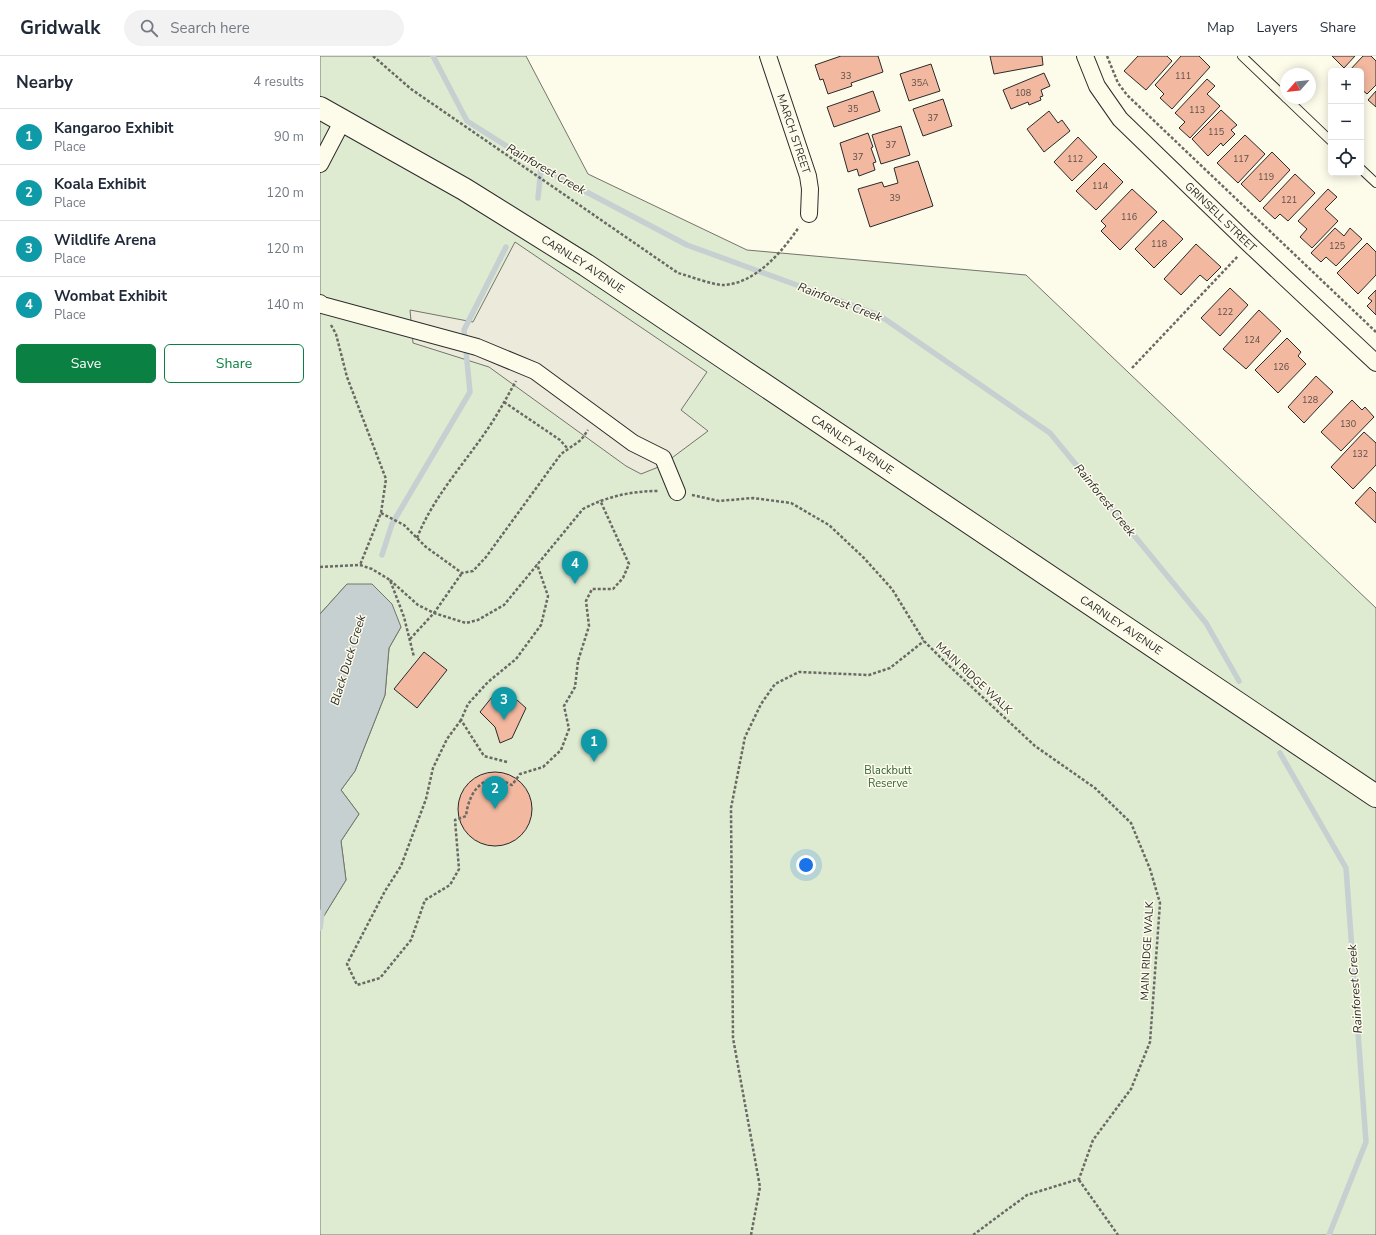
<!DOCTYPE html>
<meta charset="utf-8">
<style>
:root{--surface:#fff;--page:#f2f2f3;--text:#1f2937;--muted:#747a83;--line:#e0e1e3;--accent:#0b8043}
body{margin:0;font-family:"Nunito Sans",sans-serif;background:var(--page);color:var(--text)}
.controls{position:absolute;right:12px;top:12px;display:grid;overflow:hidden;border-radius:6px;box-shadow:0 2px 10px #0003}
.controls button{width:36px;height:36px;display:grid;place-items:center;padding:0;border:0;border-bottom:1px solid var(--line);background:var(--surface);color:var(--text);font:20px sans-serif}
.compass{position:absolute;left:960px;top:12px;width:36px;height:36px;border-radius:50%;background:var(--surface);box-shadow:0 2px 10px #0003;rotate:242deg}
.you{position:absolute;left:486px;top:809px;width:14px;height:14px;margin:-10px;border:3px solid #fff;border-radius:50%;background:#1a73e8;box-shadow:0 0 0 6px #1a73e833}
.badge{display:grid;place-items:center;width:26px;height:26px;border-radius:50%;background:var(--accent);color:#fff;font-size:13px;font-weight:700}
.pin{position:absolute;translate:-50% -33px;filter:drop-shadow(0 1px 2px #0008)}
.pin::after{content:'';position:absolute;top:21px;width:14px;height:12px;background:inherit;clip-path:polygon(0 0,100% 0,50% 100%)}
.list{margin:0;padding:0;list-style:none}
h2{display:flex;justify-content:space-between;align-items:center;height:52px;margin:0;padding:0 16px;font-size:17px}
h2 small{font-size:13px;font-weight:400;color:var(--muted)}
.list li{display:grid;grid-template-columns:26px 1fr auto;gap:12px;align-items:center;box-sizing:border-box;height:56px;padding:0 16px;border-top:1px solid var(--line)}
.list b{display:block;font-size:15px;white-space:nowrap}
.list p{margin:0;font-size:13px;white-space:nowrap;color:var(--muted)}
.list em{font-size:13px;font-style:normal;color:var(--muted)}
.actions{display:flex;gap:8px;padding:12px 16px}
.actions a{flex:1;padding:9px 0;border:1px solid var(--accent);border-radius:6px;text-align:center;font-size:14px;color:var(--accent)}
.actions .main{background:var(--accent);color:#fff}
.icon{flex:none;width:22px;height:22px;fill:none;stroke:currentColor;stroke-width:2;stroke-linecap:round;stroke-linejoin:round}
.map{position:relative;flex:none;width:1056px;height:1179px;overflow:hidden}
header{display:flex;align-items:center;gap:24px;box-sizing:border-box;height:56px;padding:0 20px;background:var(--surface);border-bottom:1px solid var(--line)}
header strong{font-size:19px}
nav{display:flex;gap:22px;margin-inline-start:auto;font-size:14px}
.search{width:280px;height:36px;background:var(--page);display:flex;align-items:center;gap:10px;box-sizing:border-box;padding:0 14px;border-radius:22px;color:var(--muted);font-size:15px}
main{display:flex}
aside{flex:1;background:var(--surface)}
.map>svg:first-child{display:block}
.green{fill:#deebd1;stroke:#74746e}
.parking{fill:#eceadb;stroke:#74746e}
.water{fill:#c7d0d0;stroke:#74746e}
.lines{fill:none;stroke-linecap:round;stroke-linejoin:round}
.stream{stroke:#c7d0d0;stroke-width:5.5}
.building{fill:#f2b8a0;stroke:#2b2b2b}
.lane-casing{stroke:#2b2b2b;stroke-width:10}
.street-casing{stroke:#2b2b2b;stroke-width:18}
.secondary-casing{stroke:#2b2b2b;stroke-width:24}
.path{stroke:#6a6964;stroke-width:2.5;stroke-dasharray:3 2;stroke-linecap:butt}
.lane{stroke:#fdfbea;stroke-width:8}
.street{stroke:#fdfbea;stroke-width:16}
.secondary{stroke:#fdfbea;stroke-width:22}
.labels{text-anchor:middle;dominant-baseline:central;stroke-width:3;stroke-linejoin:round;paint-order:stroke}
.number-label{font-size:9px;fill:#5d4e48}
.street-label{font-size:11px;fill:#2b2b2b;stroke:#fdfbea}
.park-label{font-size:11px;fill:#34623c;stroke:#fdfbea}
.water-label{font-size:12px;font-style:italic;fill:#2b2b2b;stroke:#fdfbea}
</style>
<header>
<strong>Gridwalk</strong>
<div class="search"><svg class="icon" aria-label="search" viewBox="0 0 24 24"><circle cx="10" cy="10" r="6"/><path d="M15 15l6 6"/></svg>Search here</div>
<nav><a>Map</a><a>Layers</a><a>Share</a></nav>
</header>
<main>
<aside>
<h2>Nearby<small>4 results</small></h2>
<ul class="list">
<li><span class="badge" style="background:#0f9aa8">1</span><div><b>Kangaroo Exhibit</b><p>Place</p></div><em>90 m</em></li>
<li><span class="badge" style="background:#0f9aa8">2</span><div><b>Koala Exhibit</b><p>Place</p></div><em>120 m</em></li>
<li><span class="badge" style="background:#0f9aa8">3</span><div><b>Wildlife Arena</b><p>Place</p></div><em>120 m</em></li>
<li><span class="badge" style="background:#0f9aa8">4</span><div><b>Wombat Exhibit</b><p>Place</p></div><em>140 m</em></li>
</ul>
<div class="actions"><a class="main">Save</a><a>Share</a></div>
</aside>
<div class="map">
<svg width="1056" height="1179" viewBox="0 0 1056 1179">
<rect width="100%" height="100%" fill="#fdfbea"/>
<path class="green" d="M0,0H206L268,118L427,194L706,219L1056,552V1179H0V862L2,863L26,824L21,785L39,758L21,734L35,715L65,639L69,592L81,571L27,528L0,558Z"/>
<path class="parking" d="M195,186L387,316L361,354L388,375L341,410L321,418L306,410L169,311L93,287L90,254L153,266Z"/>
<path class="water" d="M27,528H52L72,548L81,571L69,592L65,639L35,715L21,734L39,758L21,785L26,824L2,863L0,862V558Z"/>
<g class="lines">
<g class="stream">
<path d="M113,0L147,65L221,112L367,189L559,259L730,377L886,567L919,625"/>
<path d="M218,142L221,112"/>
<path d="M62,499L72,468L150,336L144,274L186,191"/>
<path d="M960,697L1026,812L1046,1086L1009,1179"/>
<path d="M0,872L2,856"/>
</g>
</g>
<g class="building">
<path d="M521,0H558L563,16L531,27L532,30L508,38L503,23L500,24L495,9Z"/>
<path d="M670,0H722L723,9L674,18Z"/>
<path d="M818,0H847L852,5L826,34L804,15Z"/>
<path d="M861,0H879L890,11L852,53L840,42L844,38L835,29Z"/>
<path d="M1012,0H1035L1024,12Z"/>
<path d="M1043,0H1051L1056,5V29L1047,38L1041,33V15H1029Z"/>
<path d="M611,8L620,35L589,45L580,18Z"/>
<path d="M724,17L730,30L721,34L723,40L720,41L721,44L709,49L708,46L691,53L683,34Z"/>
<path d="M887,23L895,30L887,38L900,50L870,82L859,72L865,66L855,57Z"/>
<path d="M553,35L560,55L514,71L507,51Z"/>
<path d="M1056,35V51L1048,44Z"/>
<path d="M623,43L632,70L603,80L593,53Z"/>
<path d="M901,54L917,69L911,74L915,78L903,90L901,87L888,100L872,83Z"/>
<path d="M729,55L738,67L742,64L750,75L724,96L707,73Z"/>
<path d="M581,70L590,99L561,108L552,79Z"/>
<path d="M548,77L553,91L551,92L556,106L553,107L555,114L539,120L537,113L528,116L520,87Z"/>
<path d="M925,79L945,98L918,127L897,107Z"/>
<path d="M758,81L777,101L752,125L734,106Z"/>
<path d="M952,96L970,114L940,146L921,128Z"/>
<path d="M598,105L613,150L550,171L538,133L562,126L564,131L578,127L574,112Z"/>
<path d="M784,107L803,126L776,154L756,135Z"/>
<path d="M975,118L995,137L968,165L960,158L955,163L943,152Z"/>
<path d="M812,133L837,156L800,194L781,175L786,170L781,165Z"/>
<path d="M1008,133L1017,141L1005,153L1018,165L992,192L980,181L987,173L978,165Z"/>
<path d="M843,164L863,183L834,212L815,193Z"/>
<path d="M1015,172L1024,180L1030,172L1042,183L1016,210L1006,201L1001,206L991,197Z"/>
<path d="M1047,187L1056,196V219L1038,238L1017,217Z"/>
<path d="M876,188L901,211L887,225L880,219L861,239L844,223Z"/>
<path d="M910,232L928,249L900,280L881,262Z"/>
<path d="M1056,234V259L1047,250L1052,245L1048,242Z"/>
<path d="M939,254L961,275L926,313L903,293Z"/>
<path d="M967,282L981,296L978,300L986,308L958,337L935,314Z"/>
<path d="M996,320L1013,336L984,367L968,351Z"/>
<path d="M1032,344L1042,354L1045,351L1054,361L1021,395L1001,376Z"/>
<path d="M1044,376L1056,387V409L1033,433L1011,411Z"/>
<path d="M1050,431L1056,437V467L1035,447Z"/>
<path d="M104,596L127,614L97,652L74,633Z"/>
<path d="M176,636H188L206,652L192,682L180,687L175,671L160,656Z"/>
<circle cx="175" cy="753" r="37"/>
</g>
<g class="lines">
<defs>
<g id="lane">
<path d="M922,0L966,42"/>
<path d="M966,42L1011,85"/>
<path d="M1041,113L1056,127"/>
</g>
<g id="street">
<path id="s1" d="M448,0L488,120L490,133L489,158"/>
<path id="s2" d="M765,0L777,30L800,63L929,188L1056,307"/>
<path d="M0,108L23,64"/>
<path d="M0,247L2,249L157,291L215,315L313,387L343,402L357,436"/>
</g>
<g id="secondary">
<path id="s3" d="M0,52L144,133L266,209L1056,740"/>
</g>
</defs>
<use href="#lane" class="lane-casing"/>
<use href="#street" class="street-casing"/>
<use href="#secondary" class="secondary-casing"/>
<g class="path">
<path d="M53,0L91,33L358,217C369,220 393,229 403,229C435,228 462,196 479,171"/>
<path d="M787,0L798,27L807,39L1056,276"/>
<path d="M11,269L16,278L27,321L66,423L61,457L40,509"/>
<path d="M812,312L918,200"/>
<path d="M184,346L240,384L248,393"/>
<path d="M372,439L399,445L433,442L471,447L509,469L544,502L572,533L604,585L626,607L715,690L775,732L811,767L830,813L840,847L830,986L811,1033L773,1084L759,1123L707,1139L653,1179"/>
<path d="M61,457L84,469L106,491L142,517L153,515L166,501L241,398L261,384L268,374"/>
<path d="M97,482C113,441 145,407 169,371C179,356 187,341 196,325"/>
<path d="M0,511L40,509L52,513L70,524L84,561L94,601"/>
<path d="M70,524L98,549L114,557L146,567L158,564L184,549L263,453C288,440 312,435 339,435"/>
<path d="M90,583L114,557L142,517"/>
<path d="M141,664L127,683L113,712L106,743L81,810L65,835L27,908L37,929L60,922L91,884L105,844L130,829L139,813L135,764L146,760C148,743 156,724 176,723C181,723 187,727 192,729L200,718L223,711L241,694L249,673L244,650L255,631L258,605L269,570L266,545L272,533H293L303,522L309,508L280,444"/>
<path d="M187,706L164,700L141,664L148,648L168,626L196,603L221,569L228,540L217,508"/>
<path d="M759,1124L798,1179"/>
<path d="M431,1179L440,1131L413,982L411,752L425,681L441,648L455,628L479,616L549,619L570,612L604,585"/>
</g>
<use href="#lane" class="lane"/>
<use href="#street" class="street"/>
<use href="#secondary" class="secondary"/>
</g>
<g class="labels">
<g class="number-label">
<text x="526" y="20">33</text>
<text x="863" y="20">111</text>
<text x="600" y="27">35A</text>
<text x="703" y="37">108</text>
<text x="533" y="53">35</text>
<text x="877" y="54">113</text>
<text x="613" y="62">37</text>
<text x="896" y="76">115</text>
<text x="571" y="89">37</text>
<text x="538" y="101">37</text>
<text x="755" y="103">112</text>
<text x="921" y="103">117</text>
<text x="946" y="121">119</text>
<text x="780" y="130">114</text>
<text x="575" y="142">39</text>
<text x="969" y="144">121</text>
<text x="809" y="161">116</text>
<text x="839" y="188">118</text>
<text x="1017" y="190">125</text>
<text x="905" y="256">122</text>
<text x="932" y="284">124</text>
<text x="961" y="311">126</text>
<text x="990" y="344">128</text>
<text x="1028" y="368">130</text>
<text x="1040" y="398">132</text>
</g>
<g class="street-label">
<text stroke="none"><textPath href="#s1" startOffset="82">MARCH STREET</textPath></text>
<text stroke="none"><textPath href="#s2" startOffset="213">GRINSELL STREET</textPath></text>
<text stroke="none"><textPath href="#s3" startOffset="306">CARNLEY AVENUE</textPath></text>
<text stroke="none"><textPath href="#s3" startOffset="630">CARNLEY AVENUE</textPath></text>
<text stroke="none"><textPath href="#s3" startOffset="954">CARNLEY AVENUE</textPath></text>
<text transform="translate(654 622) rotate(43)">MAIN RIDGE WALK</text>
<text transform="translate(827 895) rotate(-87)">MAIN RIDGE WALK</text>
</g>
<g class="park-label">
<text x="568" y="714">Blackbutt<tspan x="568" dy="13">Reserve</tspan></text>
</g>
<g class="water-label">
<text transform="translate(226 113) rotate(30)">Rainforest Creek</text>
<text transform="translate(520 246) rotate(21)">Rainforest Creek</text>
<text transform="translate(785 444) rotate(51)">Rainforest Creek</text>
<text transform="translate(28 604) rotate(-73)">Black Duck Creek</text>
<text transform="translate(1035 933) rotate(-94)">Rainforest Creek</text>
</g>
</g>
</svg>
<div class="controls">
<button>+</button>
<button>−</button>
<button><svg class="icon" aria-label="locate" viewBox="0 0 24 24"><circle cx="12" cy="12" r="6"/><path d="M12 2v4M12 18v4M2 12h4M18 12h4"/></svg></button>
</div>
<svg class="compass" viewBox="-18 -18 36 36"><path d="M0-13l5 13h-10z" fill="#e53935"/><path d="M0 13l5-13h-10z" fill="#747a83"/></svg>
<div class="you"></div>
<div class="pin badge" style="left:274px;top:706px;background:#0f9aa8">1</div>
<div class="pin badge" style="left:175px;top:753px;background:#0f9aa8">2</div>
<div class="pin badge" style="left:184px;top:664px;background:#0f9aa8">3</div>
<div class="pin badge" style="left:255px;top:528px;background:#0f9aa8">4</div>
</div>
</main>
